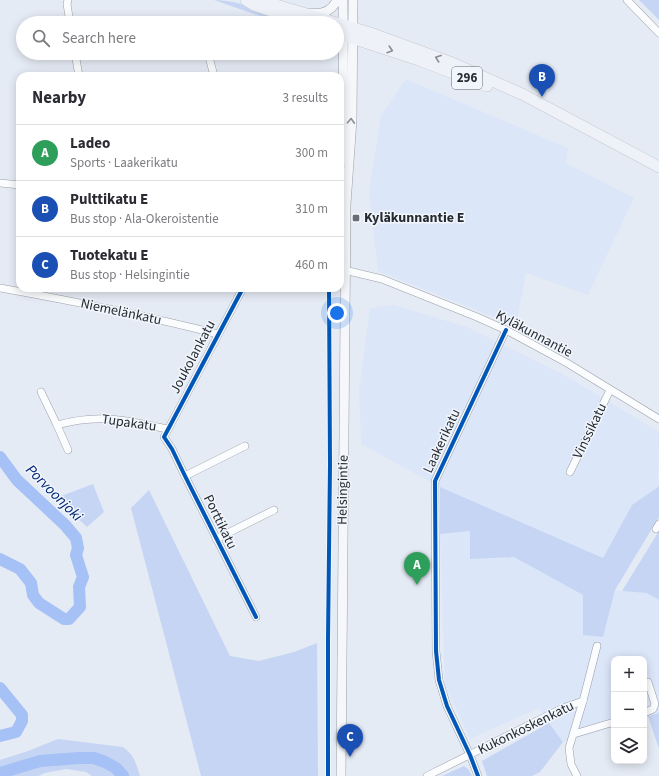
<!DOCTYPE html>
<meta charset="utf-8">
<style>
:root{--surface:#fff;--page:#f2f2f3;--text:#2b2b33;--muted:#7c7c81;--line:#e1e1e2;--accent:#696e76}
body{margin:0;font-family:"Source Sans 3",sans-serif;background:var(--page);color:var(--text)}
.controls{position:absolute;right:12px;bottom:12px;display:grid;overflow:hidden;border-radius:8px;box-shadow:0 2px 10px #0003}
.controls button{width:36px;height:36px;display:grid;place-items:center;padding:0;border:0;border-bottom:1px solid var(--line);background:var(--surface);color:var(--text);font:20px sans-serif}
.you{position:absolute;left:337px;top:313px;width:14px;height:14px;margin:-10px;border:3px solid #fff;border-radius:50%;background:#1a73e8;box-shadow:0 0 0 6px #1a73e833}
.badge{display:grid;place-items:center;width:26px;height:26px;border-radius:50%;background:var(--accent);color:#fff;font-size:13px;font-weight:700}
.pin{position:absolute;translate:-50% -33px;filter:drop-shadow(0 1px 2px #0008)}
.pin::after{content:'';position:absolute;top:21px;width:14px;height:12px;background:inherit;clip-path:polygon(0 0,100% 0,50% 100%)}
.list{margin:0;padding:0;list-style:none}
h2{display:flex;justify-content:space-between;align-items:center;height:52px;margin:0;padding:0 16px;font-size:17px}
h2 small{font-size:13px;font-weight:400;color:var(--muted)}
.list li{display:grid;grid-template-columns:26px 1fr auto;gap:12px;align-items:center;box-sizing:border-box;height:56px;padding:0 16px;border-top:1px solid var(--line)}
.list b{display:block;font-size:15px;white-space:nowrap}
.list p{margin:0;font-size:13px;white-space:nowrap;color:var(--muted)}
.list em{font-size:13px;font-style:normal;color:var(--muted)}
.icon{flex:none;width:22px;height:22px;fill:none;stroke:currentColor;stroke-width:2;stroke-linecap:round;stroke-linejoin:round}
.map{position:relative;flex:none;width:659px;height:776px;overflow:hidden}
.search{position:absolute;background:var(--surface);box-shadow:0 2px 10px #0003;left:16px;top:16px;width:328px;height:44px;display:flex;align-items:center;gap:10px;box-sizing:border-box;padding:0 14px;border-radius:22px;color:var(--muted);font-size:15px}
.panel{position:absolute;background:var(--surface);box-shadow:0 2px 10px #0003;left:16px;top:72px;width:328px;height:220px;border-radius:12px}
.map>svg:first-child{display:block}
.built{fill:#dce6f9}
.green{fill:#c5d5f3}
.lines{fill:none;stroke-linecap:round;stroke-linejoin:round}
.river{stroke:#a5c1f5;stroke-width:12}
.street-casing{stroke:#9b9fa7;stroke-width:8}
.secondary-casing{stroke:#9b9fa7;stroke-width:10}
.primary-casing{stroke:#c6c9ce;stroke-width:12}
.street{stroke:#fbfcfe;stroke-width:7}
.secondary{stroke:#f5f7fb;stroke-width:9}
.primary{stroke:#eef2f8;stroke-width:11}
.cycleway-casing{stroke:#f1f6fd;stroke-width:6}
.cycleway{stroke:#0057b8;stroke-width:4}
.oneway{stroke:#8a8e94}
.oneway2{stroke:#8e9096}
.poi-dot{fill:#696e76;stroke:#f1f6fd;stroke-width:1.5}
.labels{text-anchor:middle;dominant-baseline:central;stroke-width:3;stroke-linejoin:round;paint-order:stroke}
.shield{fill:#f1f6fd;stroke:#63676e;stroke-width:1}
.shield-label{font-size:13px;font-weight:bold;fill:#262a31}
.poi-label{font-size:14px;font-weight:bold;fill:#262a31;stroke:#f1f6fd;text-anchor:start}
.street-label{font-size:14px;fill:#262a31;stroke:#f1f6fd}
.water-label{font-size:15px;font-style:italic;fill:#022674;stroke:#f1f6fd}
</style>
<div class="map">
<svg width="659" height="776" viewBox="0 0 659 776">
<rect width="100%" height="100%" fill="#e5ebf5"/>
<g class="built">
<path d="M406,79L568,148L566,163L634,198L588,295L526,273L516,326L378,271L369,193L381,115Z"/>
<path d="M394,305L467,327L570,378L659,432L658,487L632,505L603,558L440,487L361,444L359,390L370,308Z"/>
<path d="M470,531L471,559L514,557L583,595V634L603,637L615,590L647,593L659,600V713L644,717V659H614V727L563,742L539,708L470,739L445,685L440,534Z"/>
</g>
<g class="green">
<path d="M214,0C242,0 269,14 294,23H280Z"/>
<path d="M639,0H659V20Z"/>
<path d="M93,484L104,512L87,527L56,498Z"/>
<path d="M659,485V517L615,590L603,637L583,635V595L514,557L470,559V531L440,534V487L603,558L632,505L658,487Z"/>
<path d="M149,490L230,656L259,661L294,652L317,643L318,776H201L131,508Z"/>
<path d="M659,531V600L647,593L622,591Z"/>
<path d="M659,713V749L648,716Z"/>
<path d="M549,723L563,742L540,772L532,776H487L482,761Z"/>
<path d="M58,739L123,747C134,755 136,763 140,776H92L86,772L66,769L45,773L38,776H0V760L28,751Z"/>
<path d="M464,766L469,770L472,776H442Z"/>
</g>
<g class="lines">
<g class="river">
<path d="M0,457L17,480L65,525L76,538L78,548L76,555L83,577L79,587L80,607L69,619H64L39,603L33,595L31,583L20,569L0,559"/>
<path d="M0,688L22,715V721L16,732L0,736"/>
<path d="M0,773L40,761L79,758H94L105,762L116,768L123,776"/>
</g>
<defs>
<g id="street">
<path d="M68,0L67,4L70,23"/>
<path d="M627,0L659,33"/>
<path d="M202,20L203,23"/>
<path d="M75,53L79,76"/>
<path d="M208,53L214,76"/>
<path d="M0,183L20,185"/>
<path d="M340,269L382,279L477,317L506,330L567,363L659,419"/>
<path d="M0,288C73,301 146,316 218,334"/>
<path d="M243,288L164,437L172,449L185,476L256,617"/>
<path d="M41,392L57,425C99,413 126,420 167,429"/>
<path d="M57,425L68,450"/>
<path d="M570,472L610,390"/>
<path d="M185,476L245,446"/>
<path d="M656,529L659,524"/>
<path d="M216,539L274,510"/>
<path d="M644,713L653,709L655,704L648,682"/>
<path d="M574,734L614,722"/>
<path d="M427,776L563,708L583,701"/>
<path d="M478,776L470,755L447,706L439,680L436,651L435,481L506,330"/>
<path d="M577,776L571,764L569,748L583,701L597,646"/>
</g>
<g id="secondary">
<path d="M343,0L344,161"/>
<path d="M310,13C322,15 332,11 337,0"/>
<path d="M341,776L346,204L352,120L353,0"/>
</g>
<g id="primary">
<path d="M246,0L254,5L306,23"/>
<path d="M259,0L370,33L452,63L524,95L659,167"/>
<path d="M337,33L419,60L487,86"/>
</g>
</defs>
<use href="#street" class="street-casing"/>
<use href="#secondary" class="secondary-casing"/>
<use href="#primary" class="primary-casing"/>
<use href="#street" class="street"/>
<use href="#secondary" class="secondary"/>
<use href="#primary" class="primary"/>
<defs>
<g id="cycleway">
<path d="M243,288L164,437L172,449L185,476L256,617"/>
<path d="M328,776V639L330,465L329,288"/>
<path d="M478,776L470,755L447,706L439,680L436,651L435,481L506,330"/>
</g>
</defs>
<use href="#cycleway" class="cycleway-casing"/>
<use href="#cycleway" class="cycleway"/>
</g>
<defs><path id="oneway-chevron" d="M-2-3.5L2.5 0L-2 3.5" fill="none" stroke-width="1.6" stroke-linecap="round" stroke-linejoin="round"/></defs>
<g class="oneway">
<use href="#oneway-chevron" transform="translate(390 50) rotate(18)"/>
<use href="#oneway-chevron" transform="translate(438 58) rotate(-160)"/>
</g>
<use class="oneway2" href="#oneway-chevron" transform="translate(351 121) rotate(-87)"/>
<rect class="poi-dot" x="352" y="214" width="8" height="8" rx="2"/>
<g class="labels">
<rect class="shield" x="452" y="67" width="30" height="22" rx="3"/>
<g class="shield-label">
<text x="467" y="78">296</text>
</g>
<g class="poi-label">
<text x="364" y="218">Kyläkunnantie E</text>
</g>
<g class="street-label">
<text transform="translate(121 312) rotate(12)">Niemelänkatu</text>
<text transform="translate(534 334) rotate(28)">Kyläkunnantie</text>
<text transform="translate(193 357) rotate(-62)">Joukolankatu</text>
<text transform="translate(129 423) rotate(8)">Tupakatu</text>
<text transform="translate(590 431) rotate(-64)">Vinssikatu</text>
<text transform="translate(442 441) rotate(-65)">Laakerikatu</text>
<text transform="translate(343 490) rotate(-89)">Helsingintie</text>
<text transform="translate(220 522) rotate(64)">Porttikatu</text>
<text transform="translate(526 728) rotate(-26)">Kukonkoskenkatu</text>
</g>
<g class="water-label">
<text transform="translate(54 493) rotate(45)">Porvoonjoki</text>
</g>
</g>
</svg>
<div class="controls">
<button>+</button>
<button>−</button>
<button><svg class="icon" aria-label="layers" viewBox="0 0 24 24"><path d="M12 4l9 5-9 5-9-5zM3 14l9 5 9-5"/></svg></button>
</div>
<div class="you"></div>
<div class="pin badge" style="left:417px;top:585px;background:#2e9e5b">A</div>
<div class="pin badge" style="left:542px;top:97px;background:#1a4fb4">B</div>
<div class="pin badge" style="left:350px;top:757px;background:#1a4fb4">C</div>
<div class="search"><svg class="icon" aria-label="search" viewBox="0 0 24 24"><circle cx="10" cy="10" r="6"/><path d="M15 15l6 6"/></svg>Search here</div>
<section class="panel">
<h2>Nearby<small>3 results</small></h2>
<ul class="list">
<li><span class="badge" style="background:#2e9e5b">A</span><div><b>Ladeo</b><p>Sports · Laakerikatu</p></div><em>300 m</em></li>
<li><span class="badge" style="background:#1a4fb4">B</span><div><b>Pulttikatu E</b><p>Bus stop · Ala-Okeroistentie</p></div><em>310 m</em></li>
<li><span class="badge" style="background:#1a4fb4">C</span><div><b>Tuotekatu E</b><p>Bus stop · Helsingintie</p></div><em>460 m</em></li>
</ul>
</section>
</div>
